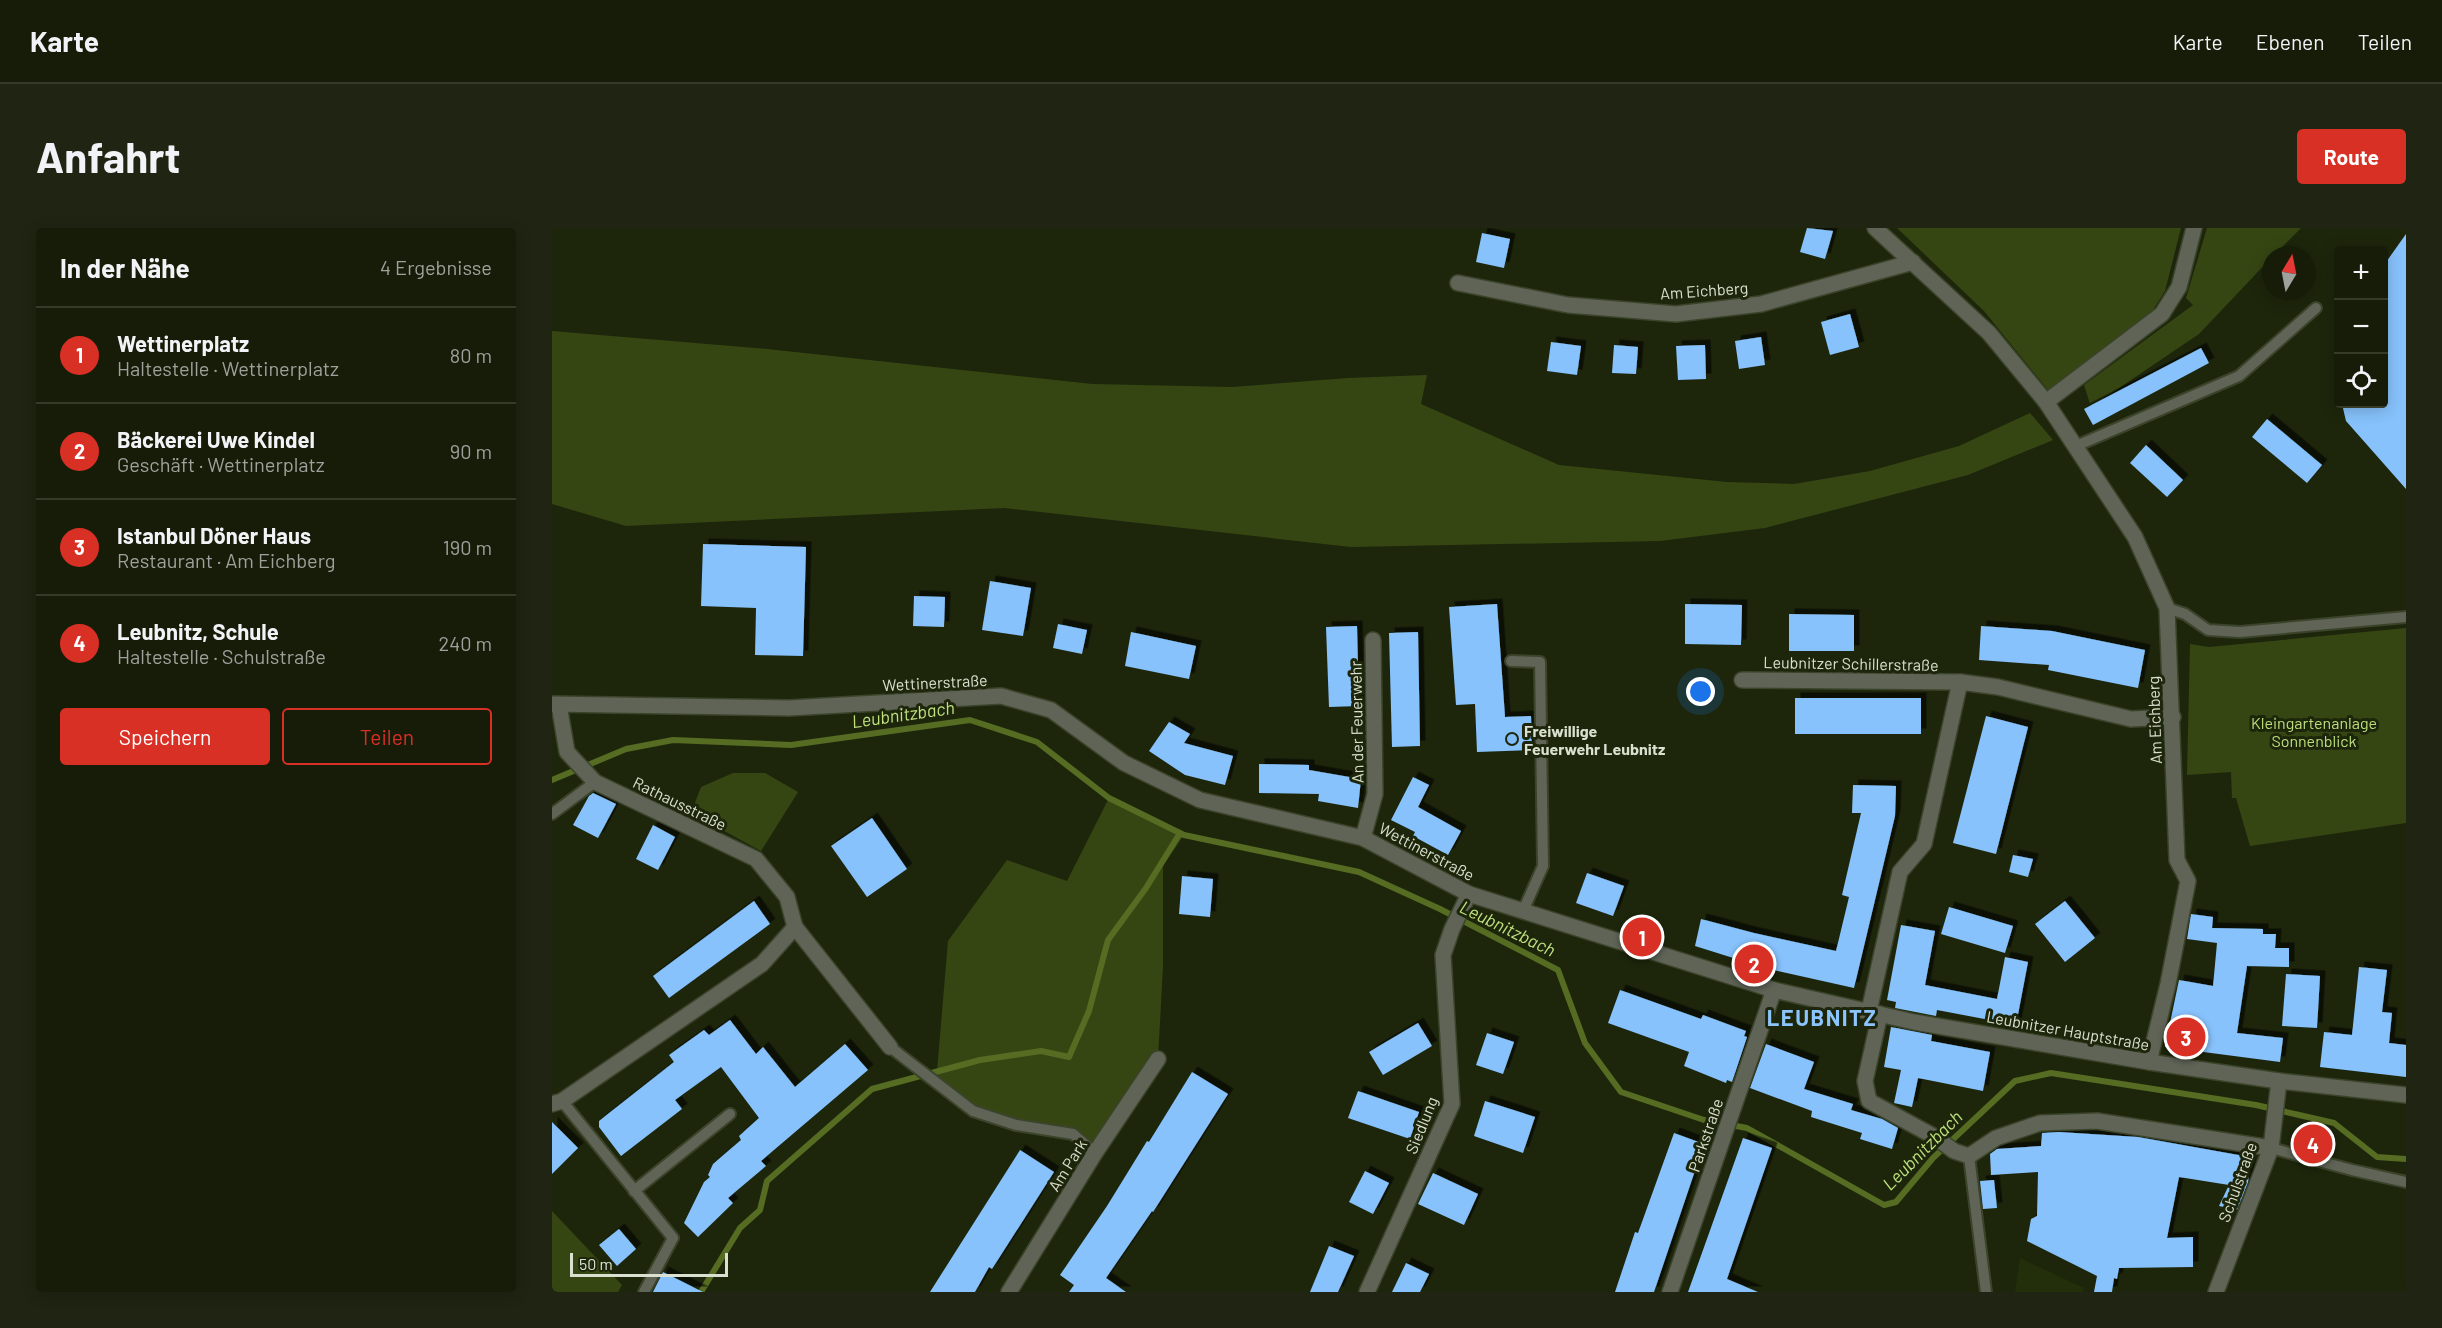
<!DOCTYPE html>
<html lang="de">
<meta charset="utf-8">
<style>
:root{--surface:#161c08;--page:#1f2512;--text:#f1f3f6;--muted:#9ea19c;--line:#353a29;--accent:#d93025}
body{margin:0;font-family:Barlow,sans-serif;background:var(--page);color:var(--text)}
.controls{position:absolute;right:18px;top:18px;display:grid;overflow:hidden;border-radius:6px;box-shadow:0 3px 15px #0003}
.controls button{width:54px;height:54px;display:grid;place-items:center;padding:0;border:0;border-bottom:2px solid var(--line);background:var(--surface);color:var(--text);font:30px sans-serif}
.compass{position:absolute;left:1710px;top:18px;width:54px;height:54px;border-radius:50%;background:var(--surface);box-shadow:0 3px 15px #0003;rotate:10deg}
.scale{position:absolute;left:18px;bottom:15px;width:158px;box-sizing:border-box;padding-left:6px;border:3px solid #d9e0cf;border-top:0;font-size:16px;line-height:21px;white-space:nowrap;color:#d9e0cf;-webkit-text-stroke:4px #1d260b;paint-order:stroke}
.you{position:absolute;left:1149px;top:464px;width:21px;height:21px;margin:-15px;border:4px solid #fff;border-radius:50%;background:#1a73e8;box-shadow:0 0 0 9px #1a73e833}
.badge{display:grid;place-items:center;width:39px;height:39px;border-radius:50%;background:var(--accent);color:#fff;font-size:20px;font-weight:700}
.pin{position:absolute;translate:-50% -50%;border:3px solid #fff;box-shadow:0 2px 6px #0006}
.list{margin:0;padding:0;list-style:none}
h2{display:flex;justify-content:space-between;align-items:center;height:78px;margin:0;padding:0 24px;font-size:26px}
h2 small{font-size:20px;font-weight:400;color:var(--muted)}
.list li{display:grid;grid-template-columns:39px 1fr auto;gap:18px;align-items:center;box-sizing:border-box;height:96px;padding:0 24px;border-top:2px solid var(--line)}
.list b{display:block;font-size:22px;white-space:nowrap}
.list p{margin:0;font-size:20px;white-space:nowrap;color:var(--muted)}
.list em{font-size:20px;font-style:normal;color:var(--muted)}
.actions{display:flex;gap:12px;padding:18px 24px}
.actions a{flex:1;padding:14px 0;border:2px solid var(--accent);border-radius:6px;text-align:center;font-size:21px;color:var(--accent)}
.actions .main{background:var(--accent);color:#fff}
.icon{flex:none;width:33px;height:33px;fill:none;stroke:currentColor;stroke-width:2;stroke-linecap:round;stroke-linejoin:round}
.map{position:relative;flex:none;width:1854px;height:1064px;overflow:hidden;border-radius:6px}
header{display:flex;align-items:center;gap:36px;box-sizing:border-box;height:84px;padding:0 30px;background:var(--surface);border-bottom:2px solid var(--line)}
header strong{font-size:28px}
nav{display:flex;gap:33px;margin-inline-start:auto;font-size:21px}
.intro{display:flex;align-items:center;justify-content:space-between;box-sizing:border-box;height:144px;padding:0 36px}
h1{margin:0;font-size:42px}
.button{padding:15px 27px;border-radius:6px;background:var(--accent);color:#fff;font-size:21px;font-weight:700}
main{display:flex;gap:36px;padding:0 36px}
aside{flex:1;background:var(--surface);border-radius:6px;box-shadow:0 3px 15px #0003}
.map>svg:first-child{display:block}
.built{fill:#232e0a}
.green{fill:#364613}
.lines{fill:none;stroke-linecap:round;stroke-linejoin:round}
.stream{stroke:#556c22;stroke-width:6}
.building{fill:#87c2fc;filter:url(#shadow)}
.service-casing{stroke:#3b442a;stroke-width:14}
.minor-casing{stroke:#3b442a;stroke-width:18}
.tertiary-casing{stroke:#3b442a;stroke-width:18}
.service{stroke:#5f6457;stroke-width:10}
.minor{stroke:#5f6457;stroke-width:15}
.tertiary{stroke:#5f6457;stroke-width:15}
.poi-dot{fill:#7fbdfa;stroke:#1d260b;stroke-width:2}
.labels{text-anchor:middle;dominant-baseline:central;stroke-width:6;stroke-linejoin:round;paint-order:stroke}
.street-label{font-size:16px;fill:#d9e0cf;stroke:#1d260b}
.park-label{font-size:16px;fill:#bcdf7b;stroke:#1d260b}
.poi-label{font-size:16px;font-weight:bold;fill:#d9e0cf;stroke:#1d260b;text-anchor:start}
.water-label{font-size:18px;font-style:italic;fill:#bfe27e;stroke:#1d260b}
.district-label{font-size:22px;font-weight:bold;letter-spacing:1.5px;fill:#8cc5fd;stroke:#1d260b}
</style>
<header>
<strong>Karte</strong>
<nav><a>Karte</a><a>Ebenen</a><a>Teilen</a></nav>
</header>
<div class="intro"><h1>Anfahrt</h1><a class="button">Route</a></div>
<main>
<aside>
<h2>In der Nähe<small>4 Ergebnisse</small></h2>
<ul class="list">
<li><span class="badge">1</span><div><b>Wettinerplatz</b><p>Haltestelle · Wettinerplatz</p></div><em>80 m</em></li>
<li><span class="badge">2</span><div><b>Bäckerei Uwe Kindel</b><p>Geschäft · Wettinerplatz</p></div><em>90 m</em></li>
<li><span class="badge">3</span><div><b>Istanbul Döner Haus</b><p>Restaurant · Am Eichberg</p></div><em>190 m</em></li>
<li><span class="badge">4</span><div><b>Leubnitz, Schule</b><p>Haltestelle · Schulstraße</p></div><em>240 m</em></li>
</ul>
<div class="actions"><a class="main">Speichern</a><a>Teilen</a></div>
</aside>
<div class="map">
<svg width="1854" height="1064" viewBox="0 0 1854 1064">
<defs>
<filter id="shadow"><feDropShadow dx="5.5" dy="-5.5" stdDeviation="0" flood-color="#0009"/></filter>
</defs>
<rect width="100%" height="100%" fill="#1d260b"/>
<path class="built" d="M1468,1030L1532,1060L1531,1064H1463Z"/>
<g class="green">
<path d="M1345,0H1629L1613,63L1601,82L1496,162L1432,83Z"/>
<path d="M1655,0H1749L1722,27H1719V30L1647,106L1539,179L1532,157L1641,77L1634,70Z"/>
<path d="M0,103L215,121L540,156L680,159L796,150L875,147L869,176L1007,237L1175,254L1242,256L1318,243L1407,218L1478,185L1501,212L1416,247L1213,300L1108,313L799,319L452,280L74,298L0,276Z"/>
<path d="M1854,400V595L1698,618L1684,570H1680L1679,544L1635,547L1638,416L1657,419Z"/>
<path d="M181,545H213L246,564L209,623L139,585L149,559Z"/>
<path d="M557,570L632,607L611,638V738L606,831L543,925L521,906L421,883L384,855L396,713L455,632L515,653Z"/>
<path d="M0,983L70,1057L66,1064H0Z"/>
</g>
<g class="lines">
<g class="stream">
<path d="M0,552L74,521L121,512L239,517L418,492L485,514L557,570L632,607L807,644L888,681L1006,742L1033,815L1069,864L1152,892L1195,900L1332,977L1344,974L1381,930L1463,853L1499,845L1704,877L1747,887L1782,895L1825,929L1854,931"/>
<path d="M149,1064L188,1000L208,982L215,953L320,861L428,832L489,823L517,829L537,783L556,712L594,660L628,605"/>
</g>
</g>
<g class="building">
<path d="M1255,0L1281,3L1273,31L1248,24Z"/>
<path d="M930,5L958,11L952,40L924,34Z"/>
<path d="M1854,6V261L1794,193L1790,176H1832V37Z"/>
<path d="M1298,86L1307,119L1278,127L1269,94Z"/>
<path d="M1209,109L1213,137L1187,141L1183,113Z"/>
<path d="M999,114L1029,118L1025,147L995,143Z"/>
<path d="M1062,117L1086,119L1084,146L1060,145Z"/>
<path d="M1153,117L1154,151L1126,152L1124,118Z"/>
<path d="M1649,120L1657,135L1541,197L1532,181Z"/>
<path d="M1715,191L1770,237L1755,255L1700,209Z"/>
<path d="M1594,217L1631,252L1615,269L1578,235Z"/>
<path d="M151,316L254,319L251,428L203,427L204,380L149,378Z"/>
<path d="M438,353L479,360L471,408L430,402Z"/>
<path d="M362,368L393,369L392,399L361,398Z"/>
<path d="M945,376L953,489L979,488L980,522L925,524L923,476L904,477L897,379Z"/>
<path d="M1133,376L1190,377L1189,417L1133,416Z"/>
<path d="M1237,386L1302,387V423H1237Z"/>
<path d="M506,396L535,402L530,426L501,420Z"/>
<path d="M805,398L807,478L777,479L774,399Z"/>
<path d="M1429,398L1500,403L1593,422L1586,460L1496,442L1497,437L1427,432Z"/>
<path d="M579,404L644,418L637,451L573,438Z"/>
<path d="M866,404L868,518L840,519L837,405Z"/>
<rect x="1243" y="470" width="126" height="36"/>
<path d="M1434,488L1476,499L1444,626L1401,615Z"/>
<path d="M617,494L638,506L632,515L681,528L673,557L633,547L597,523Z"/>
<path d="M707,536L757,537V542L809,551L806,580L766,573L767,566L707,565Z"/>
<path d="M861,549L877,557L866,579L909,603L896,627L861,608L863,604L839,592Z"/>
<path d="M1301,557L1344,558L1343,588L1302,760L1194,736V734L1143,718L1149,691L1202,705L1284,723L1297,669L1290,667L1309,585H1300Z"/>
<path d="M41,565L64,576L46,610L21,597L37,568Z"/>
<path d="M320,590L355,641L315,669L279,618Z"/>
<path d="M101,597L123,609L106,642L84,631Z"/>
<path d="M1461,627L1481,631L1476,649L1457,644Z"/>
<path d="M1035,645L1072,658L1061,688L1024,675Z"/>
<path d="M630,648L661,651L658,689L627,686Z"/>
<path d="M202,673L218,696L117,770L101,748Z"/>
<path d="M1513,673L1543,710L1513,734L1483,696Z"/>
<path d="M1397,679L1461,698L1453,725L1389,706Z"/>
<path d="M1639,686L1661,689L1660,700L1711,701V706H1724L1723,720H1737V739L1695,738L1685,805L1731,810L1728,834L1613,819L1627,752L1661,758L1665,715L1635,711Z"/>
<path d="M1349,697L1383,703L1373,757L1445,771L1453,729L1476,734L1464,797L1385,782L1384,788L1343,780L1344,774L1335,772Z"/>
<path d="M1807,739L1835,742L1830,784L1840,785L1837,815L1854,817V849L1768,839L1772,804L1800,807Z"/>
<path d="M1734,746L1768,748L1765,800L1730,798Z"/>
<path d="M1068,762L1149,791L1151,787L1194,803L1192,808L1195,809L1180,854L1175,852L1174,855L1132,838L1137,824L1056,795Z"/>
<path d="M178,792L204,826L211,819L243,859L293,816L316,842L209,933L214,938L176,970L181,975L146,1009L132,995L152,954L158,949L156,947L161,936L189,912L187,908L207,890L169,839L123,872L130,881L69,928L47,899V893L122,834L117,827L152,802L157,807Z"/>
<path d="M866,795L880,818L831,847L817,824Z"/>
<path d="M1339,799L1380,807L1379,813L1438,824L1431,863L1366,850L1360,879L1342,875L1349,842L1332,839Z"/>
<path d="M935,805L962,814L951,846L924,837Z"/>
<path d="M1214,816L1262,834L1252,861L1301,876L1299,882L1330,891L1346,900L1340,921L1308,911L1310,905L1259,889L1260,883L1198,860Z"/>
<path d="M640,844L676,866L601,984L600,983L554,1050L574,1064H517L522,1057L508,1047L555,978L595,913L597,914Z"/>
<path d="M806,863L867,884L858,911L796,890Z"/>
<path d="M933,873L983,889L971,925L922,908Z"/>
<path d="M0,894L26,920L0,946Z"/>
<path d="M1507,904L1586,909L1692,928L1699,927L1696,954L1685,982L1667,978L1677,957L1627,949L1615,1010L1641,1009V1039L1567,1040L1565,1051L1562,1050L1560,1064H1542L1545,1048L1475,1013L1479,991L1485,988L1486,944L1439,947L1438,926L1445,921L1489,918L1490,905Z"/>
<path d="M1122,905L1152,916L1102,1064H1063L1083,1004L1086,1005Z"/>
<path d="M1191,910L1220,920L1175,1051L1206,1064H1136Z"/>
<path d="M468,922L502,944L440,1041L437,1039L423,1064H378Z"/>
<path d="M813,943L837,955L821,986L797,974Z"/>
<path d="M881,945L926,966L912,997L866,976Z"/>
<path d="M1442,952L1445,980L1431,981L1428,953Z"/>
<path d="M67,1001L84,1021L65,1038L47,1017Z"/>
<path d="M777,1018L802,1028L786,1064H758Z"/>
<path d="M854,1035L877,1046L868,1064H840Z"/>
<path d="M111,1044L151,1064H101Z"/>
</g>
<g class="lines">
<defs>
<g id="service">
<path d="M1524,218L1687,148L1764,80"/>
<path d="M1615,380L1633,386L1656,402L1688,404L1854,389"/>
<path d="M959,433L988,434L991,638L971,683"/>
<path d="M0,586L43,554"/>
<path d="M338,819L421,883L464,897L521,906L543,925"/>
<path d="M10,873L121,1010L92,1064"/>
<path d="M1719,920L1800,942L1854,954"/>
<path d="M1417,928L1434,1064"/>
<path d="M82,963L178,886"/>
</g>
<g id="minor">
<path d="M1323,0L1437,105L1494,174"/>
<path d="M906,55L1016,77L1124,86L1209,76L1361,34"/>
<path d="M1190,452L1408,454"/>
<path d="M811,610L823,566L821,412"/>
<path d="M243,699L338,819"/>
<path d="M1317,783L1348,644L1372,616L1408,454L1446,459L1579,491L1621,489"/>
<path d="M1328,786L1313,853L1317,873L1383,909L1402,923L1417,928L1444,910L1488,895L1545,893L1719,920"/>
<path d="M1597,834L1616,756L1636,653L1625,632L1615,380L1583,309L1494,174L1610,86L1627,59L1642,0"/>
<path d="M0,876L10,873L210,736L243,699L235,669L204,631L43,554L15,524L7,477"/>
<path d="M457,1064L543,925L606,831"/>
<path d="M815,1064L900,876L891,727L900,701L917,666"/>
<path d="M1118,1064L1222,762"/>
<path d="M1664,1064L1719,920L1727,853"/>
</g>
<path id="tertiary" d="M0,476L237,480L449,468L499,482L572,535L648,572L811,610L917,666L1222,762L1362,794L1597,834L1727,853L1854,867"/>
</defs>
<use href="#service" class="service-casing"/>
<use href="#minor" class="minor-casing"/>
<use href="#tertiary" class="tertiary-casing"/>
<use href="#service" class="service"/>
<use href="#minor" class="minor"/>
<use href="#tertiary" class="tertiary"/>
</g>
<circle class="poi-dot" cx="960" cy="511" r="6"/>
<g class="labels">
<g class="street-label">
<text transform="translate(1152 62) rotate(-4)">Am Eichberg</text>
<text transform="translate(1299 435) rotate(1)">Leubnitzer Schillerstraße</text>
<text transform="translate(383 454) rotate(-3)">Wettinerstraße</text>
<text transform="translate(1602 492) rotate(-92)">Am Eichberg</text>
<text transform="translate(804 494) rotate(-91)">An der Feuerwehr</text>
<text transform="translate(128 575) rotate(26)">Rathausstraße</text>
<text transform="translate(875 623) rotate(28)">Wettinerstraße</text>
<text transform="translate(1516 802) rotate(10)">Leubnitzer Hauptstraße</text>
<text transform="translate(869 897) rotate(-68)">Siedlung</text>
<text transform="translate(1153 907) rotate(-71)">Parkstraße</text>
<text transform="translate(515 937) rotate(-58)">Am Park</text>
<text transform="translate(1685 954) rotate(-70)">Schulstraße</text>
</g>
<g class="park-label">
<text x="1762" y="494">Kleingartenanlage<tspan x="1762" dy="18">Sonnenblick</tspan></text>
</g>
<g class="poi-label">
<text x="972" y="502">Freiwillige<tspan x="972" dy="18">Feuerwehr Leubnitz</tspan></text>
</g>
<g class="water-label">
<text transform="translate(351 486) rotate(-8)">Leubnitzbach</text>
<text transform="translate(956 700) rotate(26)">Leubnitzbach</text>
<text transform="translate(1370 922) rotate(-45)">Leubnitzbach</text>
</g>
<g class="district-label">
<text x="1270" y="789">LEUBNITZ</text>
</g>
</g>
</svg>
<div class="controls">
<button>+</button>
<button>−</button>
<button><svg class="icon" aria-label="locate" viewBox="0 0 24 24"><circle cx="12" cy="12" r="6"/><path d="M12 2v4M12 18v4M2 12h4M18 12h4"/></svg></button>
</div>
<svg class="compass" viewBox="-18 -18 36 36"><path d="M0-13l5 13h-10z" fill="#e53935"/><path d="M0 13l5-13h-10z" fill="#9ea19c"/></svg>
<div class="scale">50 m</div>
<div class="you"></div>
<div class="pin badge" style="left:1090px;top:709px">1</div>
<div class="pin badge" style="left:1202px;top:736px">2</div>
<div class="pin badge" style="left:1634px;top:809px">3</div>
<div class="pin badge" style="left:1761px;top:916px">4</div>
</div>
</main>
